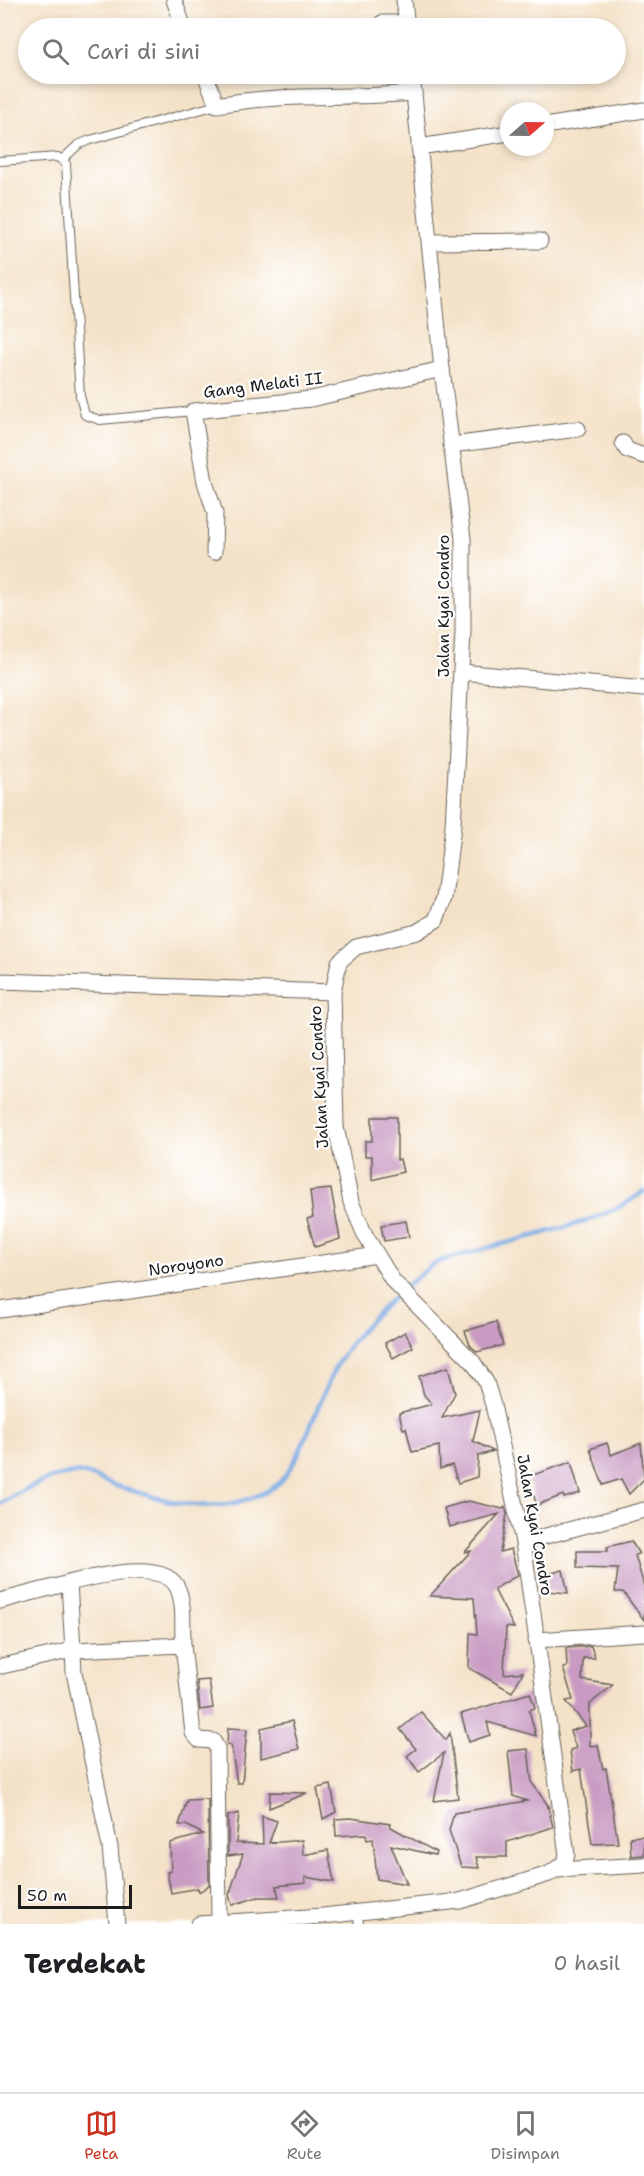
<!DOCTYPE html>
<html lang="id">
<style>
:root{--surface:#fff;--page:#f6f6f6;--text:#202124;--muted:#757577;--line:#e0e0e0;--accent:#c8321e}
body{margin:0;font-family:"Shantell Sans",sans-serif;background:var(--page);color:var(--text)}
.compass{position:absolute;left:500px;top:102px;width:54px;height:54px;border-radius:50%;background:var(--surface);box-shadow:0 3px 9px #0003;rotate:70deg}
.scale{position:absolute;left:18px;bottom:15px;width:114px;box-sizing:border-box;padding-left:6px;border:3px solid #1c1c1c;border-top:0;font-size:16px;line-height:21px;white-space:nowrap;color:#1c1c1c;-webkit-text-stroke:4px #fff;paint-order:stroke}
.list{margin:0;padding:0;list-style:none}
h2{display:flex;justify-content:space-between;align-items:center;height:78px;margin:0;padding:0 24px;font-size:26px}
h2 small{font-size:20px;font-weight:400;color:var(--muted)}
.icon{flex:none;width:33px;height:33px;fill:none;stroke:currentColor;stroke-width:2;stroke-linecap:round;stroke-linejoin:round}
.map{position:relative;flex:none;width:644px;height:1924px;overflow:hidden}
.search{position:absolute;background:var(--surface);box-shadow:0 3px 9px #0003;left:18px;right:18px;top:18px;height:66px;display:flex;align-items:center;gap:15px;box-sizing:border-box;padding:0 21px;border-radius:33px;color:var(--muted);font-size:22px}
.sheet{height:168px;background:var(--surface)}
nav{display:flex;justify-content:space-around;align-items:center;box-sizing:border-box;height:84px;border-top:2px solid var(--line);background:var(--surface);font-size:16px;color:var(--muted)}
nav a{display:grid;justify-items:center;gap:3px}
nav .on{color:var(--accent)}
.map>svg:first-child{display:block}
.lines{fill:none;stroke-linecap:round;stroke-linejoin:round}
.stream{stroke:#7aaae5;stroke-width:4.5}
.building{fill:#c99bc3}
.service-casing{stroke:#686158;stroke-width:10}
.minor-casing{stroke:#686158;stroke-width:17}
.service{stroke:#fff;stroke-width:8}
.minor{stroke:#fff;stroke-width:15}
.labels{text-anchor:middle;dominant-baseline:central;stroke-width:4.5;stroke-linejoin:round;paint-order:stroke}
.street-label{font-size:16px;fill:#1c1c1c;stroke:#fff}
</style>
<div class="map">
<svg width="644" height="1924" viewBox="0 0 644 1924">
<rect width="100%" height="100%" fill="#fff"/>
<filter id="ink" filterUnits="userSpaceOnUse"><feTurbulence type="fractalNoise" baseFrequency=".0167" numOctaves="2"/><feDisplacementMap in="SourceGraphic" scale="12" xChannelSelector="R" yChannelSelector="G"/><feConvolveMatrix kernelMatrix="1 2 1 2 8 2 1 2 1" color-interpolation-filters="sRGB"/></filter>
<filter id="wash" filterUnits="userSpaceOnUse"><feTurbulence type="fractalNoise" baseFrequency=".008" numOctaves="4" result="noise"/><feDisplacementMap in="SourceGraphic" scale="24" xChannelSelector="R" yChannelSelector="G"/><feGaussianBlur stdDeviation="1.35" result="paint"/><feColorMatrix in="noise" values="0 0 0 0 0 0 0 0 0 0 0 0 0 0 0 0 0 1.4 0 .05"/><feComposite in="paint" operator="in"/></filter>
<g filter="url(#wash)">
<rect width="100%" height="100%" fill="#f4e2c8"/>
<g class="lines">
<path class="stream" d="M0,1504C24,1489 49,1475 79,1473C90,1473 103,1482 113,1485C167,1501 217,1520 271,1489C300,1473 319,1394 338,1363C357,1329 397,1293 428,1268C438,1259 458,1257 470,1253C524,1236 600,1226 644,1191"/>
</g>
<g id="blocks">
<g class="building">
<path d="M372,1117H397V1160L400,1159L403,1172L372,1180V1156H365V1141H372Z"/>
<path d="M331,1189L340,1239L315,1247L307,1219L313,1217L310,1191Z"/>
<path d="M406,1221L409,1237L384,1241L381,1225Z"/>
<path d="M496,1322L503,1345L477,1352L470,1345L465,1331Z"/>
<path d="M405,1332L413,1347L393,1358L385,1343Z"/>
<path d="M448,1367L455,1393L442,1418L480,1410L473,1441L493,1451L478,1456L477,1477L458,1483L452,1465L440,1469L439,1446L412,1452L406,1428L403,1429L399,1413L432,1404L424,1395L419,1376Z"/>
<path d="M607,1443L611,1455L641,1443L644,1479L629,1494L621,1479L603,1485L590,1449Z"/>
<path d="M571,1462L580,1493L564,1498L563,1495L537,1505L527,1477Z"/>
<path d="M468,1501L503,1509L505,1507L507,1514L500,1552L511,1549L518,1575L494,1589L514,1628L506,1627L504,1674L523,1672L512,1692L469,1668L470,1633L477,1634L474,1598L430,1596L471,1551L465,1552L499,1514L449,1527L444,1508Z"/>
<path d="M631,1541L639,1554L635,1555L644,1586V1620L623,1592H615L618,1569L577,1568V1551H608L607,1547Z"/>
<path d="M563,1570L568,1593L546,1591L547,1574Z"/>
<path d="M591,1646L595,1658H583L582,1680L613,1685L590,1704V1746L598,1745L603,1769L606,1768L618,1843L592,1844L581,1769L573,1771L570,1750L576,1748L570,1731L586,1726L566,1701L573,1700L563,1668L567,1667L566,1648Z"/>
<path d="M209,1680L213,1708L200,1710L197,1681Z"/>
<path d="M530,1693L535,1708L529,1710L536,1736L487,1722L490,1735L469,1742L461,1714Z"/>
<path d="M421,1712L446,1740L450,1733L458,1798L434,1801L444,1753L419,1772L407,1756L416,1749L400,1729Z"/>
<path d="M292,1721L299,1749L261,1758V1728Z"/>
<path d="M228,1728L247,1729L242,1783H237L231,1745H227Z"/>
<path d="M528,1749L532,1783L550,1808L548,1807L553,1827L507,1842V1857H476L479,1868L461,1867L449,1830L454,1813L527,1801L513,1796L508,1751Z"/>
<path d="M331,1785L336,1812L323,1819L317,1788Z"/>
<path d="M270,1792L307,1793L269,1808Z"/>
<path d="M208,1799L209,1885L199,1892L198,1888L171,1893L167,1872L171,1871L170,1843L203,1834L186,1825H179L187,1800Z"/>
<path d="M239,1813L236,1843L263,1844L262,1816L277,1821L269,1843L302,1840L303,1855L328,1850L334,1882L305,1877L306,1883L276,1886L279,1897H258L232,1905L229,1895L243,1854L228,1856V1816Z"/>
<path d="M351,1818L390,1824L391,1827L436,1852L435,1855L391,1845L407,1884L377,1879L373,1839L367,1840L366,1834L336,1836L335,1819Z"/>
<path d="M644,1836V1855L631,1856L630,1837Z"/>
</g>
</g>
</g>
<g filter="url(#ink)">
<use href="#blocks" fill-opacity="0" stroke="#686158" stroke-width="1.5"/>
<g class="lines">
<defs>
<g id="service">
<path d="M63,159L78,145L90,140L217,105"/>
<path d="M0,161L58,157L66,164L80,396L85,415L100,420L193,411"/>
<path d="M357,1912L359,1924"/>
</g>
<g id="minor">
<path d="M174,0L184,28"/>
<path d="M404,0L407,28"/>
<path d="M379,28L382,23H406"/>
<path d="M205,74L217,105C282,93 348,99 414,93"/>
<path d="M545,126L644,110"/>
<path d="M419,147L509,133"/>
<path d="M430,242L540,241"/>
<path d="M623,443L627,450L644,456"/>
<path d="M451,445L578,429"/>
<path d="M214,552L215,513L205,482L193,411L311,399L442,369"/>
<path d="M461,672L644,689"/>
<path d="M0,981L333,992"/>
<path d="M0,1310L377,1255"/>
<path d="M523,1542L644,1510"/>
<path d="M69,1583C93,1577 166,1558 178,1589C185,1606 182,1628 183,1645"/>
<path d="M0,1601L69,1583L73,1650L183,1645L193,1733L199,1740L213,1741L217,1748L219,1922"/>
<path d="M536,1640L644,1633"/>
<path d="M2,1666L73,1650L74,1672L110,1847L117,1924"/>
<path d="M557,1870L644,1865"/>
<path d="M199,1924L323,1916L460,1901L549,1874L564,1863L567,1855L523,1542L493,1405L486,1382L473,1362L393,1281L365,1235L351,1202L336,1127L333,992L339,962L356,947L417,932L436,920L444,898L453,826L463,632V539L442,369L412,74"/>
</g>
</defs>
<use href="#service" class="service-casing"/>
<use href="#minor" class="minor-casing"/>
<use href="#service" class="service"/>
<use href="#minor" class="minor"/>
</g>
</g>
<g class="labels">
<g class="street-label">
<text transform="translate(263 385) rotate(-7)">Gang Melati II</text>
<text transform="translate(443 606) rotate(-90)">Jalan Kyai Condro</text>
<text transform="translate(319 1077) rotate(-93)">Jalan Kyai Condro</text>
<text transform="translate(186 1265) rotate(-8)">Noroyono</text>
<text transform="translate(535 1525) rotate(80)">Jalan Kyai Condro</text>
</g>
</g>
</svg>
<svg class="compass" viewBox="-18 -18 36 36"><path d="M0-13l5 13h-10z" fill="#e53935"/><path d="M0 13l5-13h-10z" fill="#757577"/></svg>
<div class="scale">50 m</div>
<div class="search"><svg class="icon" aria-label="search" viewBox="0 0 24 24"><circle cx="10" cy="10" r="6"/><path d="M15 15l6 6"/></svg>Cari di sini</div>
</div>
<section class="sheet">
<h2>Terdekat<small>0 hasil</small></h2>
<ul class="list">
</ul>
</section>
<nav>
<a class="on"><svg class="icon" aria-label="map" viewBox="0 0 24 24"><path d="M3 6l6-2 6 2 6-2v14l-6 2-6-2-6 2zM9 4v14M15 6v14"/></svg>Peta</a>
<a><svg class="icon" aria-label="directions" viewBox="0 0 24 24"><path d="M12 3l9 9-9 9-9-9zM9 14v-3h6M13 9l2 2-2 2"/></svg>Rute</a>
<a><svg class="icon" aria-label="saved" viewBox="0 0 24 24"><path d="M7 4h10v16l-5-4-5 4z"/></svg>Disimpan</a>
</nav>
